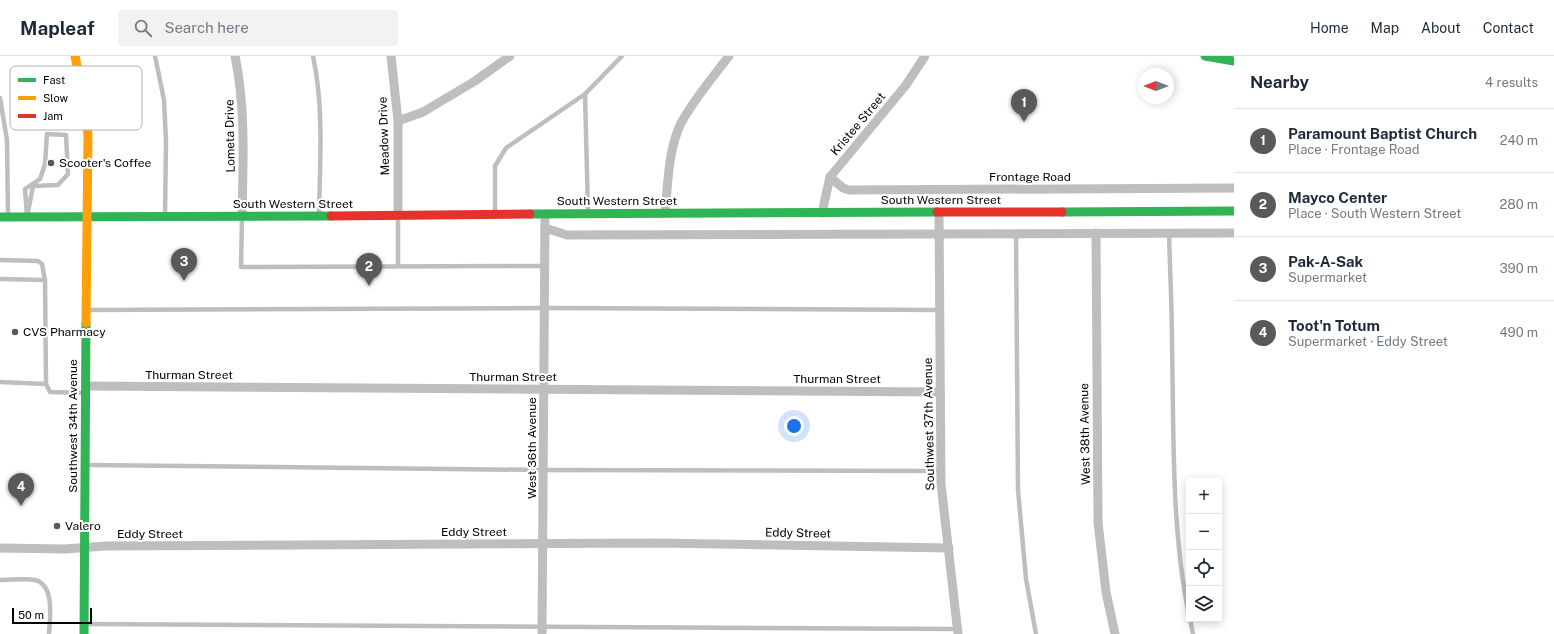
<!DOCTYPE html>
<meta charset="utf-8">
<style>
:root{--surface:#fff;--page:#f2f2f3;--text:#1f2937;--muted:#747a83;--line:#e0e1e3;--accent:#595959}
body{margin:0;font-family:"Public Sans",sans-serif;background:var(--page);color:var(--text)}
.controls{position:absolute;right:12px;bottom:12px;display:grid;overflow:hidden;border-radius:4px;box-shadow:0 2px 10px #0003}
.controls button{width:36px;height:36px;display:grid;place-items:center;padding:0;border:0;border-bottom:1px solid var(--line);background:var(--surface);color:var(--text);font:20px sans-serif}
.compass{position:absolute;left:1138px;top:12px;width:36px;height:36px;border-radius:50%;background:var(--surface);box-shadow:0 2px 10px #0003;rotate:270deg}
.scale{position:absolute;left:12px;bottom:10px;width:80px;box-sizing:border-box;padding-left:4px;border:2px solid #000;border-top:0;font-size:11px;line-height:14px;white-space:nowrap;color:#000;-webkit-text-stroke:3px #fff;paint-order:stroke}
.you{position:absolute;left:794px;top:370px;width:14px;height:14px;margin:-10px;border:3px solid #fff;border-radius:50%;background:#1a73e8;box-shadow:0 0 0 6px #1a73e833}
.badge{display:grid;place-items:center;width:26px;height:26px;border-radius:50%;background:var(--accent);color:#fff;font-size:13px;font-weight:700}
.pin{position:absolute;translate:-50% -33px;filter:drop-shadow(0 1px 2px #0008)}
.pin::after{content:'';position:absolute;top:21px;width:14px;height:12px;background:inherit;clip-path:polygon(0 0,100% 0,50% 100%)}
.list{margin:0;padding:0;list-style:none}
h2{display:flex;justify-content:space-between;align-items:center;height:52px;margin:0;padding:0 16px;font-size:17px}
h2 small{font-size:13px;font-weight:400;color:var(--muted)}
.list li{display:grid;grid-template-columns:26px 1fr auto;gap:12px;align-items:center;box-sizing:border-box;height:64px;padding:0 16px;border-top:1px solid var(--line)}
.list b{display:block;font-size:15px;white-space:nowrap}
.list p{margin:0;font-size:13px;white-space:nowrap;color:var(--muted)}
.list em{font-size:13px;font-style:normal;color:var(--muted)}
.icon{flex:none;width:22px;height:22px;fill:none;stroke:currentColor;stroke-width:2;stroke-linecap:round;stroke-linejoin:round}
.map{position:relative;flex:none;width:1234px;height:578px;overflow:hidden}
header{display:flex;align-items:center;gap:24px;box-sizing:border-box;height:56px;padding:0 20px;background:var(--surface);border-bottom:1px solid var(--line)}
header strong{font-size:19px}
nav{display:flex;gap:22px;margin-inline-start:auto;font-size:14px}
.search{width:280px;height:36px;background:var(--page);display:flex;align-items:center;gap:10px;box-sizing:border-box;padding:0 14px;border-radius:4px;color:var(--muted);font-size:15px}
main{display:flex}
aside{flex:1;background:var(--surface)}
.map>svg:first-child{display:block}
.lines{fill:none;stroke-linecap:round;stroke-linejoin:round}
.lane{stroke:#bebebe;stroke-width:4.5}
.street{stroke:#bebebe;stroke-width:9}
.fast{stroke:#30b455;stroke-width:9}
.slow{stroke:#ff9f0a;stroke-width:9}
.jam{stroke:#e5322d;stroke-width:9}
.poi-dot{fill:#595959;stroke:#fff;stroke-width:1.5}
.labels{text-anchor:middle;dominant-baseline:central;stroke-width:4;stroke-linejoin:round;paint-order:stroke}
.street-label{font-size:12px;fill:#000;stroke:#fff}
.poi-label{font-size:12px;fill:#000;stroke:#fff;text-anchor:start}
.key{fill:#fff;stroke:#b2b2b2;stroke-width:1}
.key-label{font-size:11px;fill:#000}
</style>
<header>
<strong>Mapleaf</strong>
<div class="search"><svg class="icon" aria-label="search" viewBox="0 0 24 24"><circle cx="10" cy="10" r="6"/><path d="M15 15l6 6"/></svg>Search here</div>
<nav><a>Home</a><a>Map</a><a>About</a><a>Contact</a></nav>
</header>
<main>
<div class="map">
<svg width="1234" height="578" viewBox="0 0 1234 578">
<rect width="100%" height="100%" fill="#fff"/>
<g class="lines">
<g class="lane">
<path d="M155,0L164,44L166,86L165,160"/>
<path d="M313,0C324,51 320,106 319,158"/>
<path d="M585,38L588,156"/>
<path d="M0,42L7,84L8,160"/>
<path d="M47,78L66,79L68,118L58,129L33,130L27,161L25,133L40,123L45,108Z"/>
<path d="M495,156V110L506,92L585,38L622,0"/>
<path d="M398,161V210"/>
<path d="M242,162L241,211L545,210"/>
<path d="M1016,177L1018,434L1026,523L1036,578"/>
<path d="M1169,177C1170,214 1172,252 1172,289C1174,380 1171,471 1189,560"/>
<path d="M0,204L38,205L42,208L45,224"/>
<path d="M0,223L45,224L46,328L50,336L85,337"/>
<path d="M87,254L545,252L940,254"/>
<path d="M0,326L46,328"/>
<path d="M87,409L543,414L941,415"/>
<path d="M0,524C11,524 25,522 35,524C55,529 50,562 49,578"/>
<path d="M1190,563L1193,578"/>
<path d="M86,568L958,573"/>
</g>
<g class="street">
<path d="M235,0C246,53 243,107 242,161"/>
<path d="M391,0L398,65V160"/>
<path d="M398,65L423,56L475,25L510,0"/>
<path d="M830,121L843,132L849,134L1234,132"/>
<path d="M665,157C668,128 668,94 681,67C694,43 713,21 729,0"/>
<path d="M822,157L830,121L906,29L925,0"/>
<path d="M939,157L941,428L958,578"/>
<path d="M545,172L567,179L1234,177"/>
<path d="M1096,177L1098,466L1106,536L1115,578"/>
<path d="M86,330L940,336"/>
<path d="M0,492L65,493L105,490L656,487L949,492"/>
<path d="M542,578L545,158"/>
</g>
<g class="fast">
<path d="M1205,0L1234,5"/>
<path d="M1062,156L1234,155"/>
<path d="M530,158L937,156"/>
<path d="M0,161L331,160"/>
<path d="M84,578L86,267"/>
</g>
<path class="slow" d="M75,0L83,39L88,79L86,267"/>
<g class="jam">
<path d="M937,156H1062"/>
<path d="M331,160L530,158"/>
</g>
</g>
<g class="poi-dot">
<circle cx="51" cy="107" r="4"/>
<circle cx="15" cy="276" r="4"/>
<circle cx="57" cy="470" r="4"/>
</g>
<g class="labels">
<g class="street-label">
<text transform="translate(858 68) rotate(-50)">Kristee Street</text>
<text transform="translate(230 80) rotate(-91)">Lometa Drive</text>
<text transform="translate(384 80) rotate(-92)">Meadow Drive</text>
<text x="1030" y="121">Frontage Road</text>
<text x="941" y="144">South Western Street</text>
<text x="617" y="145">South Western Street</text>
<text x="293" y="148">South Western Street</text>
<text x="189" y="319">Thurman Street</text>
<text x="513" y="321">Thurman Street</text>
<text x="837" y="323">Thurman Street</text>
<text transform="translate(929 368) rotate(-91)">Southwest 37th Avenue</text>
<text transform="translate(73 370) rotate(-90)">Southwest 34th Avenue</text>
<text transform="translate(1085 378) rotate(-91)">West 38th Avenue</text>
<text transform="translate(532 392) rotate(-90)">West 36th Avenue</text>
<text x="474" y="476">Eddy Street</text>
<text transform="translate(798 477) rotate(1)">Eddy Street</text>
<text x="150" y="478">Eddy Street</text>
</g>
<g class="poi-label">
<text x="59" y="107">Scooter's Coffee</text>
<text x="23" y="276">CVS Pharmacy</text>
<text x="65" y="470">Valero</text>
</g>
</g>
<rect x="10" y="10" width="132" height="64" rx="6" class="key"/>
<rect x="18" y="22" width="18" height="4" fill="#30b455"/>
<rect x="18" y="40" width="18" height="4" fill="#ff9f0a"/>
<rect x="18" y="58" width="18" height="4" fill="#e5322d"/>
<g class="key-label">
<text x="43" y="28">Fast</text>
<text x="43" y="46">Slow</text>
<text x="43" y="64">Jam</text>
</g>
</svg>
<div class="controls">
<button>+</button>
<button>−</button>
<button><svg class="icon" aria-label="locate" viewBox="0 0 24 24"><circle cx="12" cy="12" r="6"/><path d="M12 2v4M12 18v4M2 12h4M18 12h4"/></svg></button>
<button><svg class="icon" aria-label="layers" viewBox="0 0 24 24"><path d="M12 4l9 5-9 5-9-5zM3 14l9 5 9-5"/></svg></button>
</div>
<svg class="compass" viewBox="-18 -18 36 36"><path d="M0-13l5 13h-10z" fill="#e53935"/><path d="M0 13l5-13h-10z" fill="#747a83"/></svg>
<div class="scale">50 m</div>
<div class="you"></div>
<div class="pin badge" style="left:1024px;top:66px">1</div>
<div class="pin badge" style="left:369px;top:230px">2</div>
<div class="pin badge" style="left:184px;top:225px">3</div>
<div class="pin badge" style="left:21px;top:450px">4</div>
</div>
<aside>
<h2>Nearby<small>4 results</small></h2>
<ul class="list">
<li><span class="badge">1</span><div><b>Paramount Baptist Church</b><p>Place · Frontage Road</p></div><em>240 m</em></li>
<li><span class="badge">2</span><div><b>Mayco Center</b><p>Place · South Western Street</p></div><em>280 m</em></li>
<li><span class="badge">3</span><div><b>Pak-A-Sak</b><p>Supermarket</p></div><em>390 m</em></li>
<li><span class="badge">4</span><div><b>Toot'n Totum</b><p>Supermarket · Eddy Street</p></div><em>490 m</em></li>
</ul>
</aside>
</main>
